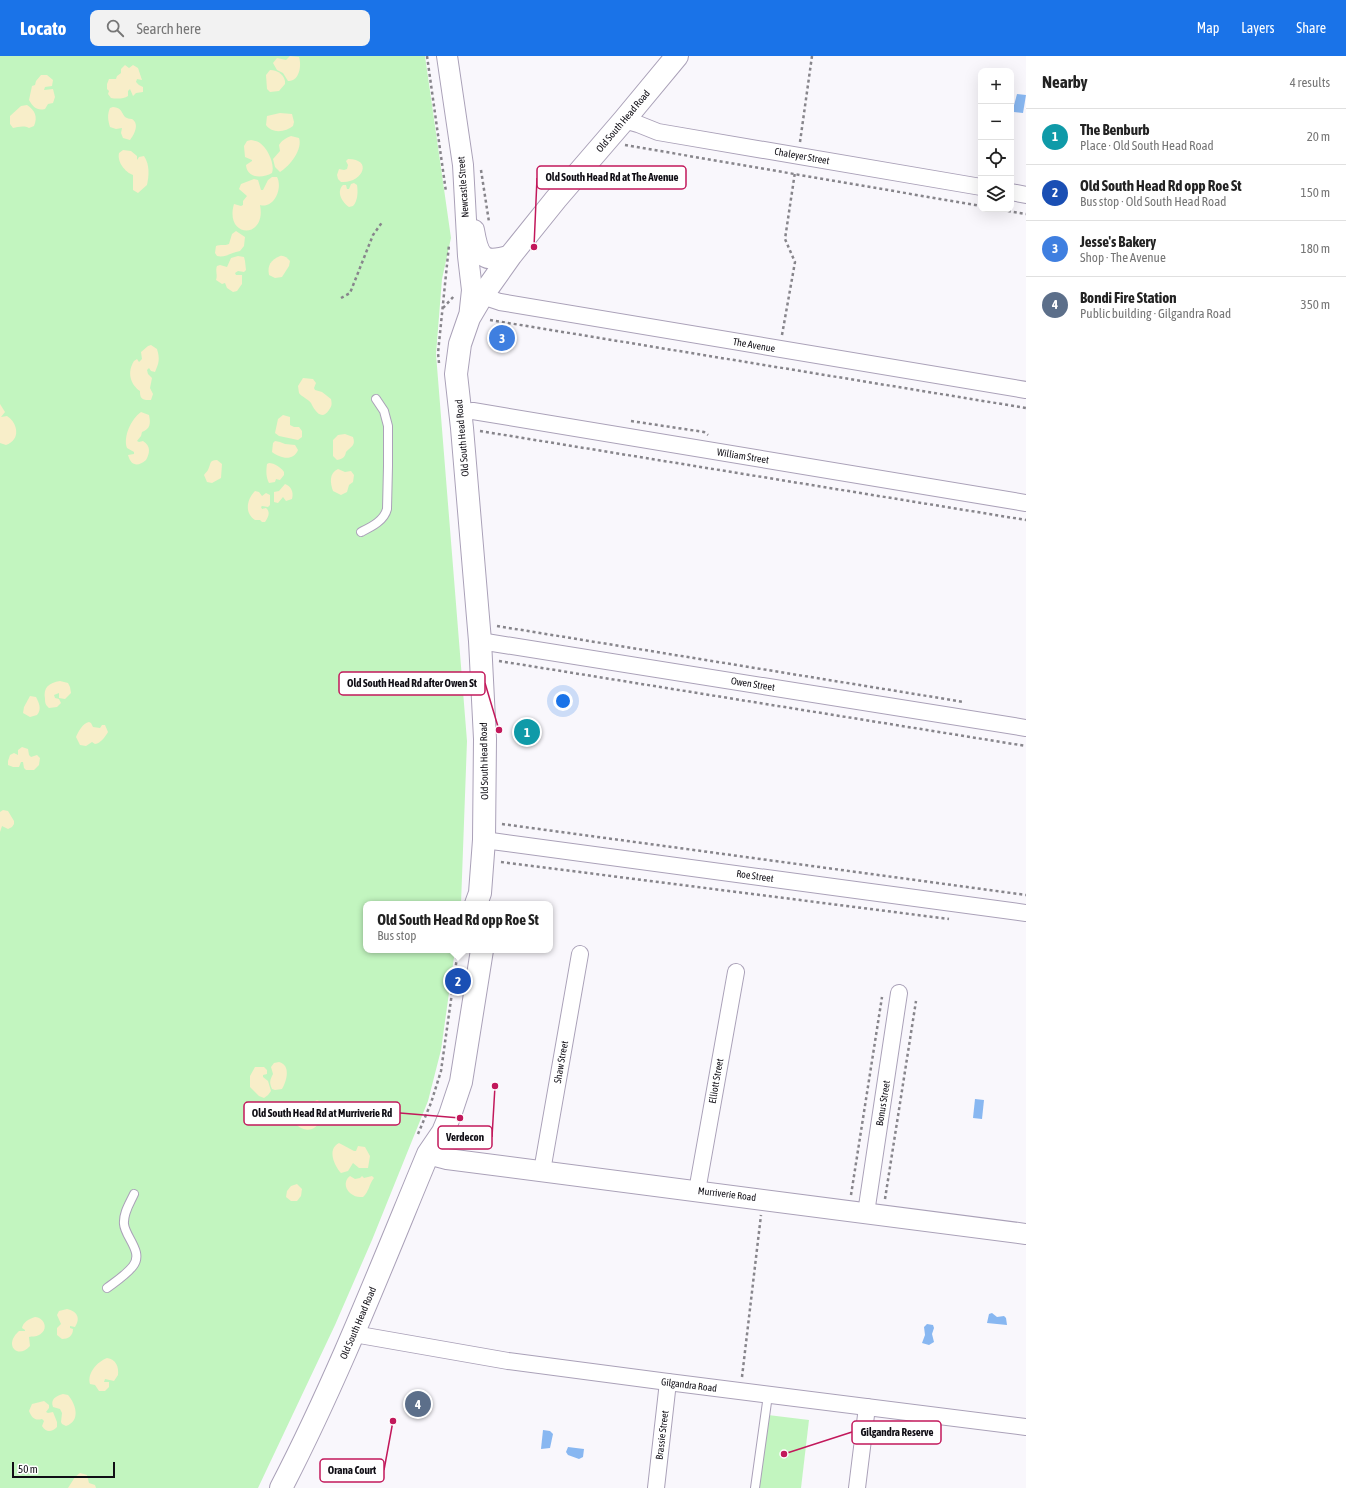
<!DOCTYPE html>
<meta charset="utf-8">
<style>
:root{--surface:#fff;--page:#f2f2f2;--text:#222;--muted:#767676;--line:#e0e0e0;--accent:#1a73e8}
body{margin:0;font-family:"Asap Condensed",sans-serif;background:var(--page);color:var(--text)}
.controls{position:absolute;right:12px;top:12px;display:grid;overflow:hidden;border-radius:8px;box-shadow:0 4px 16px #0002}
.controls button{width:36px;height:36px;display:grid;place-items:center;padding:0;border:0;border-bottom:1px solid var(--line);background:var(--surface);color:var(--text);font:20px sans-serif}
.scale{position:absolute;left:12px;bottom:10px;width:103px;box-sizing:border-box;padding-left:4px;border:2px solid #100e15;border-top:0;font-size:11px;line-height:14px;white-space:nowrap;color:#100e15;-webkit-text-stroke:3px #fff;paint-order:stroke}
.you{position:absolute;left:563px;top:645px;width:14px;height:14px;margin:-10px;border:3px solid #fff;border-radius:50%;background:#1a73e8;box-shadow:0 0 0 6px #1a73e833}
.badge{display:grid;place-items:center;width:26px;height:26px;border-radius:50%;background:var(--accent);color:#fff;font-size:13px;font-weight:700}
.pin{position:absolute;translate:-50% -50%;border:2px solid #fff;box-shadow:0 1px 4px #0006}
.popup{position:absolute;left:363px;top:845px;width:190px;height:52px;box-sizing:border-box;display:grid;place-content:center;border-radius:8px;background:var(--surface);filter:drop-shadow(0 1px 3px #0005);font-size:13px;white-space:nowrap;color:var(--muted)}
.popup b{font-size:15px;color:var(--text)}
.popup::after{content:'';position:absolute;left:50%;top:100%;margin-left:-8px;border:8px solid transparent;border-top-color:var(--surface)}
.list{margin:0;padding:0;list-style:none}
h2{display:flex;justify-content:space-between;align-items:center;height:52px;margin:0;padding:0 16px;font-size:17px}
h2 small{font-size:13px;font-weight:400;color:var(--muted)}
.list li{display:grid;grid-template-columns:26px 1fr auto;gap:12px;align-items:center;box-sizing:border-box;height:56px;padding:0 16px;border-top:1px solid var(--line)}
.list b{display:block;font-size:15px;white-space:nowrap}
.list p{margin:0;font-size:13px;white-space:nowrap;color:var(--muted)}
.list em{font-size:13px;font-style:normal;color:var(--muted)}
.icon{flex:none;width:22px;height:22px;fill:none;stroke:currentColor;stroke-width:2;stroke-linecap:round;stroke-linejoin:round}
.map{position:relative;flex:none;width:1026px;height:1432px;overflow:hidden}
header{display:flex;align-items:center;gap:24px;box-sizing:border-box;height:56px;padding:0 20px;background:var(--accent);color:#fff}
header strong{font-size:19px}
nav{display:flex;gap:22px;margin-inline-start:auto;font-size:14px}
.search{width:280px;height:36px;background:var(--page);display:flex;align-items:center;gap:10px;box-sizing:border-box;padding:0 14px;border-radius:8px;color:var(--muted);font-size:15px}
main{display:flex}
aside{flex:1;background:var(--surface)}
.map>svg:first-child{display:block}
.green{fill:#c2f5bf}
.sand{fill:#f8eec9}
.water{fill:#88b7f1}
.lines{fill:none;stroke-linecap:round;stroke-linejoin:round}
.service-casing{stroke:#aaa1b8;stroke-width:10}
.minor-casing{stroke:#aaa1b8;stroke-width:18}
.tertiary-casing{stroke:#aaa1b8;stroke-width:22}
.primary-casing{stroke:#aaa1b8;stroke-width:24}
.path{stroke:#87858b;stroke-width:2.5;stroke-dasharray:3 3;stroke-linecap:butt}
.service{stroke:#fff;stroke-width:8}
.minor{stroke:#fff;stroke-width:16}
.tertiary{stroke:#fff;stroke-width:20}
.primary{stroke:#fff;stroke-width:22}
.labels{text-anchor:middle;dominant-baseline:central;stroke-width:3.5;stroke-linejoin:round;paint-order:stroke}
.street-label{font-size:10px;fill:#100e15;stroke:#fff}
.leader{fill:none;stroke:#c2185b;stroke-width:1.5}
.callout-dot{fill:#c2185b;stroke:#fff;stroke-width:1.5}
.callout{fill:#fff;stroke:#c2185b;stroke-width:1.5}
.callout-label{font-size:11px;text-anchor:middle;font-weight:bold;fill:#100e15}
</style>
<header>
<strong>Locato</strong>
<div class="search"><svg class="icon" aria-label="search" viewBox="0 0 24 24"><circle cx="10" cy="10" r="6"/><path d="M15 15l6 6"/></svg>Search here</div>
<nav><a>Map</a><a>Layers</a><a>Share</a></nav>
</header>
<main>
<div class="map">
<svg width="1026" height="1432" viewBox="0 0 1026 1432">
<rect width="100%" height="100%" fill="#f9f7fc"/>
<g class="green">
<path d="M0,0H425L451,182L442,223L436,298L467,685L461,848H366V894H455L441,994L428,1045L372,1184L335,1269L258,1432H0Z"/>
<path d="M768,1359L809,1364L801,1432H758Z"/>
</g>
<g class="sand">
<path d="M290,0L299,1C302,10 299,26 288,25L283,17L277,14L273,7L277,2L286,4Z"/>
<path d="M125,9L129,12L133,9L138,12L142,24L137,23L136,26L139,29L143,31V36L136,37L133,40L130,33L128,35V40C124,43 116,43 111,42L108,38L109,35L107,33V28L109,23H116L117,20L121,17V13Z"/>
<path d="M270,14C278,14 286,20 285,28L279,35L270,36L267,33L266,19Z"/>
<path d="M41,19H47L53,24L52,30L45,31L44,34L53,33L55,41L53,47L48,48L45,53C37,55 33,51 29,44L32,30L35,29L36,25Z"/>
<path d="M27,49C35,54 38,61 34,70L29,72C24,69 18,71 13,72L10,68V60L21,50Z"/>
<path d="M113,51C122,52 121,56 125,61C126,62 130,63 132,63C140,68 134,79 130,84L123,82L121,77L122,72L116,73L110,71C108,64 107,59 110,52Z"/>
<path d="M280,57L292,58L294,66L293,70C286,76 272,78 266,69L267,60Z"/>
<path d="M291,80L299,82C303,93 290,110 280,116L275,111L273,103L280,95L279,89C282,84 286,82 291,80Z"/>
<path d="M251,84C254,85 258,85 260,87C268,93 275,108 272,117C263,122 247,123 246,109L252,105V104L245,101L244,90L247,85Z"/>
<path d="M123,94L131,95L137,100V104L139,101L144,100C150,109 149,120 147,129L138,137L133,134V119C125,116 117,106 119,97Z"/>
<path d="M348,103C374,103 362,128 341,126L338,123L337,119L339,113L344,114L347,113L348,109L346,105Z"/>
<path d="M272,121H277C283,132 274,153 260,149C267,184 224,182 234,148L241,150L243,149V145L247,140L239,133L241,128L254,123L258,124L261,134H263L268,124Z"/>
<path d="M354,127L357,129C358,135 358,145 353,150L349,151C342,146 336,136 343,129H346L347,133H349L351,128Z"/>
<path d="M236,175L245,181L244,190L240,195C232,196 226,202 217,200L215,197L216,190C220,188 225,190 229,188L232,178Z"/>
<path d="M238,200L244,201L245,205L246,214L244,216L238,215L235,217L236,219H242V228L237,235L233,236L227,232L225,227L222,228L216,224C218,219 215,215 217,210L220,209L227,211L231,202Z"/>
<path d="M280,200C284,199 287,202 290,205L289,210L282,221L275,222L269,219C267,209 271,204 280,200Z"/>
<path d="M151,289L157,293C160,303 159,307 155,316L151,315L149,312L147,314L148,318L152,322L150,332L153,338L151,344H146C140,343 140,339 140,335C130,328 127,316 134,305L137,303L139,306L142,303L141,296L148,290Z"/>
<path d="M303,322L313,323L316,327L314,332L315,334L322,336L331,343C332,348 332,350 329,354C321,366 314,353 311,347C308,343 302,341 299,337L298,330Z"/>
<path d="M0,348L5,356L1,361L7,360C18,367 21,384 6,389L0,387Z"/>
<path d="M141,356L149,359C151,368 150,373 142,376L141,380L137,385L139,386L143,385C151,390 150,397 146,404C138,411 131,410 128,399L134,398V396L127,392C123,381 131,363 141,356Z"/>
<path d="M283,359L290,361V369L294,371H299L302,375V381L298,384L279,380L275,377L278,363Z"/>
<path d="M345,378L353,381C356,390 351,390 346,396C345,401 343,403 337,404L333,400V384L338,379Z"/>
<path d="M275,385L280,386L285,388L295,389L298,394C293,406 280,402 272,396L273,387Z"/>
<path d="M217,404L222,408L221,422L212,427L207,426L204,419C205,417 207,416 208,414C211,408 209,404 217,404Z"/>
<path d="M269,407C274,407 282,412 284,416V419L280,424L276,423L275,426L269,427C266,421 266,415 267,408Z"/>
<path d="M338,413L345,416L351,415L354,419L353,426L349,429L347,436L341,439L333,435C330,427 329,417 338,413Z"/>
<path d="M285,428C291,430 294,436 292,443L286,445L283,441L278,447L274,446V436L279,435Z"/>
<path d="M255,435L259,436L262,440L266,437L270,439V449L268,451L262,450L261,451L262,453L266,452C271,456 268,462 265,466H262L260,464H255C244,457 247,443 255,435Z"/>
<path d="M60,625L68,627L70,631L71,637L65,643L59,642V637L54,639L55,642L59,643L61,647L57,651L49,652C46,649 45,648 45,643C43,631 49,627 60,625Z"/>
<path d="M30,640L36,641C39,647 42,653 37,659L30,661L23,657L24,651Z"/>
<path d="M89,666L91,667L93,671L100,672L102,669H105L108,676C105,681 101,687 95,688L92,686L86,690L80,689L76,681C78,676 83,667 89,666Z"/>
<path d="M22,691L28,693L29,699L31,701L37,699L40,702L39,709L34,714H26L24,712L23,706H21L19,711H13L8,709V705L10,699L14,697L18,699V694Z"/>
<path d="M3,754L8,755L14,765V768L12,771L8,773L2,770L0,776V756Z"/>
<path d="M279,1006C291,1009 287,1025 282,1033L275,1034L272,1033C269,1026 270,1024 273,1018L271,1011L274,1007Z"/>
<path d="M255,1011H264L267,1014V1018L263,1019V1021L268,1025L271,1035L268,1039L264,1042L259,1040L250,1031V1020Z"/>
<path d="M317,1044L321,1046C323,1052 321,1056 320,1061C318,1078 300,1077 293,1064C291,1060 291,1055 290,1051L291,1049C298,1049 302,1053 309,1053L313,1046Z"/>
<path d="M339,1087L354,1095H356L358,1090L365,1091L370,1100L368,1112H359L353,1107L348,1115L341,1117C334,1109 327,1093 339,1087Z"/>
<path d="M350,1120L355,1123L360,1122L362,1120L364,1122L372,1120L374,1122C369,1128 369,1136 363,1141C359,1141 356,1141 353,1139C345,1135 343,1125 350,1120Z"/>
<path d="M297,1128L302,1133L301,1140L297,1145H291L286,1141L287,1135L291,1130Z"/>
<path d="M67,1253C77,1255 81,1262 75,1271L70,1270V1272L73,1273C73,1280 68,1283 62,1283L57,1279V1272L61,1268L57,1259L59,1255Z"/>
<path d="M35,1261C45,1262 49,1274 39,1279C36,1281 32,1280 29,1281L30,1290C18,1304 3,1289 19,1275H25V1274L22,1272C23,1266 29,1263 35,1261Z"/>
<path d="M107,1302C116,1303 119,1311 118,1319L114,1325L105,1323L104,1326H109V1331L105,1335H99L95,1329L90,1328C87,1317 97,1306 107,1302Z"/>
<path d="M63,1338L68,1339C76,1348 81,1365 66,1370L62,1368L61,1366L62,1357L60,1353L53,1351C50,1343 56,1340 63,1338Z"/>
<path d="M44,1345L49,1349V1352L46,1356L48,1357L53,1356L57,1366V1371C52,1376 46,1377 42,1370L44,1365L42,1363C35,1365 32,1362 29,1355L32,1348Z"/>
<path d="M80,1417L87,1419L89,1427L95,1429L96,1432H68L75,1421Z"/>
</g>
<g class="water">
<path d="M1017,38L1026,39L1023,57L1014,56L1013,53Z"/>
<path d="M975,1043L984,1044L982,1063L973,1062Z"/>
<path d="M992,1257L997,1261L1004,1260L1006,1262L1007,1269L987,1267L989,1258Z"/>
<path d="M927,1268L933,1269L934,1272L932,1278L934,1286L929,1289L922,1287L925,1279L924,1271Z"/>
<path d="M543,1374L550,1375L553,1378L550,1392L541,1393Z"/>
<path d="M568,1391L584,1393L583,1401L579,1403L568,1399L566,1396Z"/>
</g>
<g class="lines">
<defs>
<g id="service">
<path d="M361,476C371,471 384,465 387,453L388,410V370L384,355L376,343"/>
<path d="M107,1232C115,1226 126,1219 133,1210C144,1196 125,1181 124,1168C123,1157 130,1147 134,1138"/>
<path d="M755,1432L768,1339"/>
</g>
<g id="minor">
<path d="M624,64L638,68L658,76L981,131"/>
<path d="M1011,136L1026,139"/>
<path d="M482,240L500,246L1026,334"/>
<path d="M460,356L473,355L1026,447"/>
<path d="M480,585L1026,672"/>
<path d="M484,784L1026,857"/>
<path d="M542,1115L580,898"/>
<path d="M697,1135L736,916"/>
<path d="M866,1157L899,937"/>
<path d="M354,1278L508,1305L668,1326L1026,1371"/>
<path d="M656,1432L668,1326"/>
<path d="M857,1432L867,1351"/>
</g>
<g id="tertiary">
<path d="M447,0L463,109L468,200L472,234L469,262"/>
<path d="M474,174C479,203 484,207 511,199"/>
<path d="M428,1098L447,1103L1026,1178"/>
</g>
<g id="primary">
<path d="M476,848L480,837L484,784L485,683L480,585L462,372L456,318L460,288L469,262L482,240L511,199L556,143L624,64L677,0"/>
<path d="M281,1432C337,1324 381,1211 428,1098L443,1076L450,1059L461,1026L482,894"/>
</g>
</defs>
<use href="#service" class="service-casing"/>
<use href="#minor" class="minor-casing"/>
<use href="#tertiary" class="tertiary-casing"/>
<use href="#primary" class="primary-casing"/>
<g class="path">
<path d="M427,0L446,136"/>
<path d="M800,86L812,0"/>
<path d="M625,89L981,150"/>
<path d="M481,114L489,166"/>
<path d="M996,153L1026,158"/>
<path d="M341,242L350,237L373,179L383,165"/>
<path d="M443,252L455,239"/>
<path d="M490,264L1026,352"/>
<path d="M782,279L795,206L785,183L795,116"/>
<path d="M439,307L438,297L449,189"/>
<path d="M631,365L704,376L708,379"/>
<path d="M480,375L1026,464"/>
<path d="M497,570L964,646"/>
<path d="M499,605L1026,690"/>
<path d="M502,768L1026,839"/>
<path d="M501,806L949,863"/>
<path d="M418,1078L431,1047L441,1015L458,894"/>
<path d="M851,1139L882,941"/>
<path d="M885,1143L916,945"/>
<path d="M742,1321L761,1159"/>
</g>
<use href="#service" class="service"/>
<use href="#minor" class="minor"/>
<use href="#tertiary" class="tertiary"/>
<use href="#primary" class="primary"/>
</g>
<g class="labels">
<g class="street-label">
<text transform="translate(623 65) rotate(-50)">Old South Head Road</text>
<text transform="translate(802 100) rotate(10)">Chaleyer Street</text>
<text transform="translate(463 131) rotate(-94)">Newcastle Street</text>
<text transform="translate(754 289) rotate(10)">The Avenue</text>
<text transform="translate(462 382) rotate(-95)">Old South Head Road</text>
<text transform="translate(743 400) rotate(9)">William Street</text>
<text transform="translate(753 628) rotate(9)">Owen Street</text>
<text transform="translate(484 705) rotate(-91)">Old South Head Road</text>
<text transform="translate(755 820) rotate(8)">Roe Street</text>
<text transform="translate(561 1006) rotate(-80)">Shaw Street</text>
<text transform="translate(716 1025) rotate(-80)">Elliott Street</text>
<text transform="translate(883 1047) rotate(-81)">Bonus Street</text>
<text transform="translate(727 1138) rotate(7)">Murriverie Road</text>
<text transform="translate(358 1267) rotate(-67)">Old South Head Road</text>
<text transform="translate(689 1329) rotate(7)">Gilgandra Road</text>
<text transform="translate(662 1379) rotate(-83)">Brassie Street</text>
</g>
</g>
<path class="leader" d="M534 191L537 122M499 674L485 627M460 1062L400 1057M495 1030L492 1081M784 1398L852 1376M393 1365L384 1414"/>
<g class="callout-dot">
<circle cx="534" cy="191" r="4"/>
<circle cx="499" cy="674" r="4"/>
<circle cx="460" cy="1062" r="4"/>
<circle cx="495" cy="1030" r="4"/>
<circle cx="784" cy="1398" r="4"/>
<circle cx="393" cy="1365" r="4"/>
</g>
<g class="callout">
<rect x="537" y="110" width="149" height="23" rx="4"/>
<rect x="339" y="616" width="146" height="23" rx="4"/>
<rect x="244" y="1046" width="156" height="23" rx="4"/>
<rect x="438" y="1070" width="54" height="23" rx="4"/>
<rect x="852" y="1365" width="89" height="23" rx="4"/>
<rect x="320" y="1403" width="64" height="23" rx="4"/>
</g>
<g class="callout-label">
<text x="612" y="125">Old South Head Rd at The Avenue</text>
<text x="412" y="631">Old South Head Rd after Owen St</text>
<text x="322" y="1061">Old South Head Rd at Murriverie Rd</text>
<text x="465" y="1085">Verdecon</text>
<text x="897" y="1380">Gilgandra Reserve</text>
<text x="352" y="1418">Orana Court</text>
</g>
</svg>
<div class="controls">
<button>+</button>
<button>−</button>
<button><svg class="icon" aria-label="locate" viewBox="0 0 24 24"><circle cx="12" cy="12" r="6"/><path d="M12 2v4M12 18v4M2 12h4M18 12h4"/></svg></button>
<button><svg class="icon" aria-label="layers" viewBox="0 0 24 24"><path d="M12 4l9 5-9 5-9-5zM3 14l9 5 9-5"/></svg></button>
</div>
<div class="scale">50 m</div>
<div class="you"></div>
<div class="pin badge" style="left:527px;top:676px;background:#0f9aa8">1</div>
<div class="pin badge" style="left:458px;top:925px;background:#1a4fb4">2</div>
<div class="popup"><b>Old South Head Rd opp Roe St</b>Bus stop</div>
<div class="pin badge" style="left:502px;top:282px;background:#3f7fe0">3</div>
<div class="pin badge" style="left:418px;top:1348px;background:#5c6f8a">4</div>
</div>
<aside>
<h2>Nearby<small>4 results</small></h2>
<ul class="list">
<li><span class="badge" style="background:#0f9aa8">1</span><div><b>The Benburb</b><p>Place · Old South Head Road</p></div><em>20 m</em></li>
<li><span class="badge" style="background:#1a4fb4">2</span><div><b>Old South Head Rd opp Roe St</b><p>Bus stop · Old South Head Road</p></div><em>150 m</em></li>
<li><span class="badge" style="background:#3f7fe0">3</span><div><b>Jesse's Bakery</b><p>Shop · The Avenue</p></div><em>180 m</em></li>
<li><span class="badge" style="background:#5c6f8a">4</span><div><b>Bondi Fire Station</b><p>Public building · Gilgandra Road</p></div><em>350 m</em></li>
</ul>
</aside>
</main>
